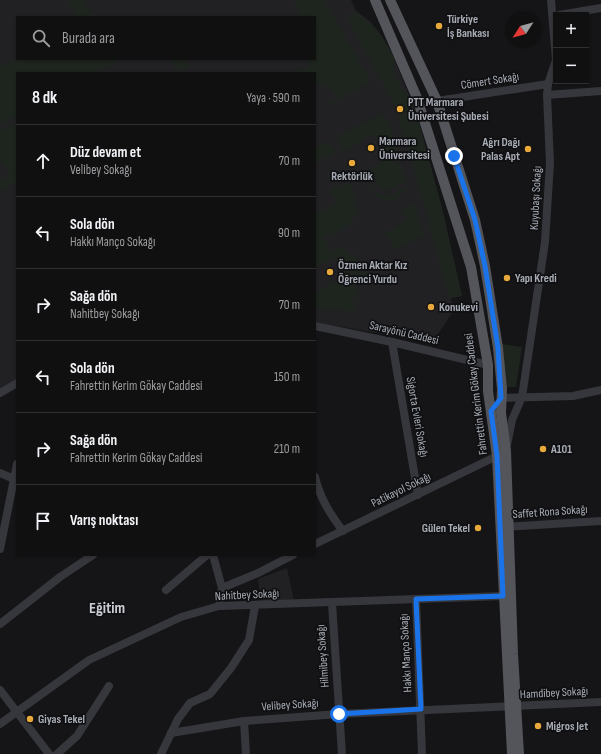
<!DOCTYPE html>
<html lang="tr">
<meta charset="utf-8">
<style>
:root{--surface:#101011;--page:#19191a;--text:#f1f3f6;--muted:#9c9d9f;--line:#303031}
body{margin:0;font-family:"Sofia Sans Condensed",sans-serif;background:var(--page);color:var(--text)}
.controls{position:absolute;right:12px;top:12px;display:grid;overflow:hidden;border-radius:0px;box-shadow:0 1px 3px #0004}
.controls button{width:36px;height:36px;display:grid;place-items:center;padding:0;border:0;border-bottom:1px solid var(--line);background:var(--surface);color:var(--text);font:20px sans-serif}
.compass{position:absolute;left:505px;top:12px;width:36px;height:36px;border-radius:50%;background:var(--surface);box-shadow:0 1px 3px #0004;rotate:234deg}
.stop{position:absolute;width:12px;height:12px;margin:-9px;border:3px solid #1a73e8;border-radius:50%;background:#fff}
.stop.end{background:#1a73e8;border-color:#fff;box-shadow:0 1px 4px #0008}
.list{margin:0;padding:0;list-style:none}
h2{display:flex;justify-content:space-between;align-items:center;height:52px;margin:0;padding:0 16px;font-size:17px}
h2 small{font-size:13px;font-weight:400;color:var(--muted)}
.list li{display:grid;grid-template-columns:26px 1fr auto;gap:12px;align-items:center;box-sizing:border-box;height:72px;padding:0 16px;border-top:1px solid var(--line)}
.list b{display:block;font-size:15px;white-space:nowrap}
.list p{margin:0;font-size:13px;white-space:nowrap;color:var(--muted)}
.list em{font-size:13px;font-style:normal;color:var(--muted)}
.icon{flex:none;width:22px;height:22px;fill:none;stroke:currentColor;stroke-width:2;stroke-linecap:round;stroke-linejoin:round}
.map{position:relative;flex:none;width:601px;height:754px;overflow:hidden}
.search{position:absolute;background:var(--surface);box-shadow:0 1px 3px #0004;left:16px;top:16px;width:300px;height:44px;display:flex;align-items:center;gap:10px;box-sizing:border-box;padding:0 14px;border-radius:0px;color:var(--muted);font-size:15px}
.panel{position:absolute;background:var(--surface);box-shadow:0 1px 3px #0004;left:16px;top:72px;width:300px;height:484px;border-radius:0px}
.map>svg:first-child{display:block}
.built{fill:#212124;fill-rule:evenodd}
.green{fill:#1e251e}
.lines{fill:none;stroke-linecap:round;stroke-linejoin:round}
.minor{stroke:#36373c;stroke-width:8}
.major{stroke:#53555b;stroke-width:10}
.route{stroke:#1a73e8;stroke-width:5}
.poi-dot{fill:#e8a93c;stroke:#101012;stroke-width:1.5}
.labels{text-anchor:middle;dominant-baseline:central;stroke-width:3.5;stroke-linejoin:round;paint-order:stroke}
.poi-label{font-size:12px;font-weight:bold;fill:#a8adb6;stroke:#101012;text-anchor:start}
.street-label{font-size:12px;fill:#a8adb6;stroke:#101012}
.district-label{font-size:16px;font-weight:bold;fill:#c9ccd3;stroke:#101012}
</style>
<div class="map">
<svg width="601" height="754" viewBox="0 0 601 754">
<rect width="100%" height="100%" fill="#151517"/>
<g class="built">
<path d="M0,0H351L356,11L372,23L394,58L417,115L443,212L462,296L451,298L454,310L438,334L426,342L315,322V73H17V378L0,388ZM17,17H315V59H17Z"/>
<path d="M287,568L294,600L261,601L258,579Z"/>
</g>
<g class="green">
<path d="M68,0H84L93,17H77Z"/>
<path d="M293,0H324L371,81L327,106L326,104L337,98C334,90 323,84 315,85V73H295L308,66V59H315V17H302Z"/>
<path d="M356,11C374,23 387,41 395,61C391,76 402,89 411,100C414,104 415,110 417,115L443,212L462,296L451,298L448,293L418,183L399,121L398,114L405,113L403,104L395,105L354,31L348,15Z"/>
<path d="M17,58L115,59L116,62L95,73H17V116L0,125V67Z"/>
<path d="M170,59H185L190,68L186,70L185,68L177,72Z"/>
<path d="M383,113L390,125L399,156L394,160L396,164L401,163L406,181L391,189L382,188L369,169L388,158L374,134L344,151L336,137Z"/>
<path d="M17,122V182L0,191V180L10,174L0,161V131Z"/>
<path d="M328,141L335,152L315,164V148Z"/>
<path d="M348,181L357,197L354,199C364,217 345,228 332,236L330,234L324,238L331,252L342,246L348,256L354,253L368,278L353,286L359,297L351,298L358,312L315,307V293L347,276L336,256L315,268V215L337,203L330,191Z"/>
<path d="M370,185C382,202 393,195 407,185C398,207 379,204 368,186Z"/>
<path d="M414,202L427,242L423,236L396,249L385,233L408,219L402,210Z"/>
<path d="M502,344L522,347L516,387H506Z"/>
</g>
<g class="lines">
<g class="minor">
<path d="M559,15L601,8"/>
<path d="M547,95L601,91"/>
<path d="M437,101L548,84"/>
<path d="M315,326L392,342L488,365"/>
<path d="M392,342L418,495"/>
<path d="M0,393L17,383"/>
<path d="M501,398L573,396L601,390"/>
<path d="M507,445L512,420L522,397L545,242L550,163L547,95L548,84L556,60L551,0"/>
<path d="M0,473L14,479"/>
<path d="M315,477C320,498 330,514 343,531"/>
<path d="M504,527L601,521"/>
<path d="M315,544L497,456"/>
<path d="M0,549L17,464"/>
<path d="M213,555L222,588L219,606"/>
<path d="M222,588L258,573L293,555"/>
<path d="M166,590L207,555"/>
<path d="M416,599L422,754"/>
<path d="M332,603L342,754"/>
<path d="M0,624L60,577L93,555"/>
<path d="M0,690L49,754"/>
<path d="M244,721L246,754"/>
<path d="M0,724L89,660L181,617L219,606L503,596"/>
<path d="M171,733L244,721L339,714L601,702"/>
<path d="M57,754L77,736L109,686"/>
<path d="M161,754L178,719L190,703L210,694L231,668L249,640L255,606"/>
</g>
<g class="major">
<path d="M375,0L417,98L471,267L488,365V391L497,456L512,754"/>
<path d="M390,0L437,101L475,220L485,266L498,348L502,389L501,413L506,451L513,654L519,754"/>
</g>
</g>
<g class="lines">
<path class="route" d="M339,714L421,709L416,599L503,596L497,456L491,411L501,398L498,348L485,266L475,220L454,156"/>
</g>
<g class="poi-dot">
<circle cx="439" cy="26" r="4"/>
<circle cx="400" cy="109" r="4"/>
<circle cx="371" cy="148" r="4"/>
<circle cx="528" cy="149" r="4"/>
<circle cx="352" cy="163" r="4"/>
<circle cx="330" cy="272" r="4"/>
<circle cx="507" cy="278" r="4"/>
<circle cx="431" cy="307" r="4"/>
<circle cx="543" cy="449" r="4"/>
<circle cx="478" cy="528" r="4"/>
<circle cx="30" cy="719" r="4"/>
<circle cx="538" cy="726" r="4"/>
</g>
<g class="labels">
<g class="poi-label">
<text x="447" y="19">Türkiye<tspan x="447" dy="14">İş Bankası</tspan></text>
<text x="408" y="102">PTT Marmara<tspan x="408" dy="14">Üniversitesi Şubesi</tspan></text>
<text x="379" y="141">Marmara<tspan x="379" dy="14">Üniversitesi</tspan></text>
<text x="520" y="142" text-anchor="end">Ağrı Dağı<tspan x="520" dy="14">Palas Apt</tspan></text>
<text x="352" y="176" text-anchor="middle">Rektörlük</text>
<text x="338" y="265">Özmen Aktar Kız<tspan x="338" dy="14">Öğrenci Yurdu</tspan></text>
<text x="515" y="278">Yapı Kredi</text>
<text x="439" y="307">Konukevi</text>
<text x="551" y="449">A101</text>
<text x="470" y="528" text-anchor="end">Gülen Tekel</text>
<text x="38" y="719">Giyas Tekel</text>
<text x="546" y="726">Migros Jet</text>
</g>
<g class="street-label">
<text transform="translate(490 81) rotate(-9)">Cömert Sokağı</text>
<text transform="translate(536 198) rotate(-87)">Kuyubaşı Sokağı</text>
<text transform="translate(404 333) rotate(13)">Sarayönü Caddesi</text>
<text transform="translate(476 394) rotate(-97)">Fahrettin Kerim Gökay Caddesi</text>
<text transform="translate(417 417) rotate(80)">Sigorta Evleri Sokağı</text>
<text transform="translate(401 490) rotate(-26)">Patikayol Sokağı</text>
<text transform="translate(550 512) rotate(-4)">Saffet Rona Sokağı</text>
<text transform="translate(247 595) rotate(-3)">Nahitbey Sokağı</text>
<text transform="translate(406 653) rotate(-93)">Hakkı Manço Sokağı</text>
<text transform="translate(323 656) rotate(-94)">Hilmibey Sokağı</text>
<text transform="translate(554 693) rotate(-3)">Hamdibey Sokağı</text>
<text transform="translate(290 705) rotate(-4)">Velibey Sokağı</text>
</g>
<g class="district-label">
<text x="107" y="608">Eğitim</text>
</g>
</g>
</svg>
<div class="controls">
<button>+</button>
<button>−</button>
</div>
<svg class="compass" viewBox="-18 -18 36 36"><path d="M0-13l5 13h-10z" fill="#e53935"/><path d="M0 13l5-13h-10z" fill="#9c9d9f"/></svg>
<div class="stop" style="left:339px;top:714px"></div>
<div class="stop end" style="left:454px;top:156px"></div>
<div class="search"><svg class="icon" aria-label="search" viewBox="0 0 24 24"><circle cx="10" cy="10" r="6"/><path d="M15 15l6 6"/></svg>Burada ara</div>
<section class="panel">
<h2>8 dk<small>Yaya · 590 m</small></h2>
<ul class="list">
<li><svg class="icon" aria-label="ahead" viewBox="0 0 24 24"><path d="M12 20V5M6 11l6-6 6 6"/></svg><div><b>Düz devam et</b><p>Velibey Sokağı</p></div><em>70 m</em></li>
<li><svg class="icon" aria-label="left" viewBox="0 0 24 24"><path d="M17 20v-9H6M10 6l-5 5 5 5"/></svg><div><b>Sola dön</b><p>Hakkı Manço Sokağı</p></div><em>90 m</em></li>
<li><svg class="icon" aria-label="right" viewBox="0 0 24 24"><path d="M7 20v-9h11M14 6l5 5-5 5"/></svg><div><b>Sağa dön</b><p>Nahitbey Sokağı</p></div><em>70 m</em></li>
<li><svg class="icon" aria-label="left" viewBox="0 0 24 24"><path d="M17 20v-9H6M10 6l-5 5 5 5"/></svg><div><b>Sola dön</b><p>Fahrettin Kerim Gökay Caddesi</p></div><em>150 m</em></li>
<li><svg class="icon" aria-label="right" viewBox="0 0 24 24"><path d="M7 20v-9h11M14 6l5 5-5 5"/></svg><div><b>Sağa dön</b><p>Fahrettin Kerim Gökay Caddesi</p></div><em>210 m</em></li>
<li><svg class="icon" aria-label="arrive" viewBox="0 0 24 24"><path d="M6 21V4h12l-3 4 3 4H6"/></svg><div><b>Varış noktası</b></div></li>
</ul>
</section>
</div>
